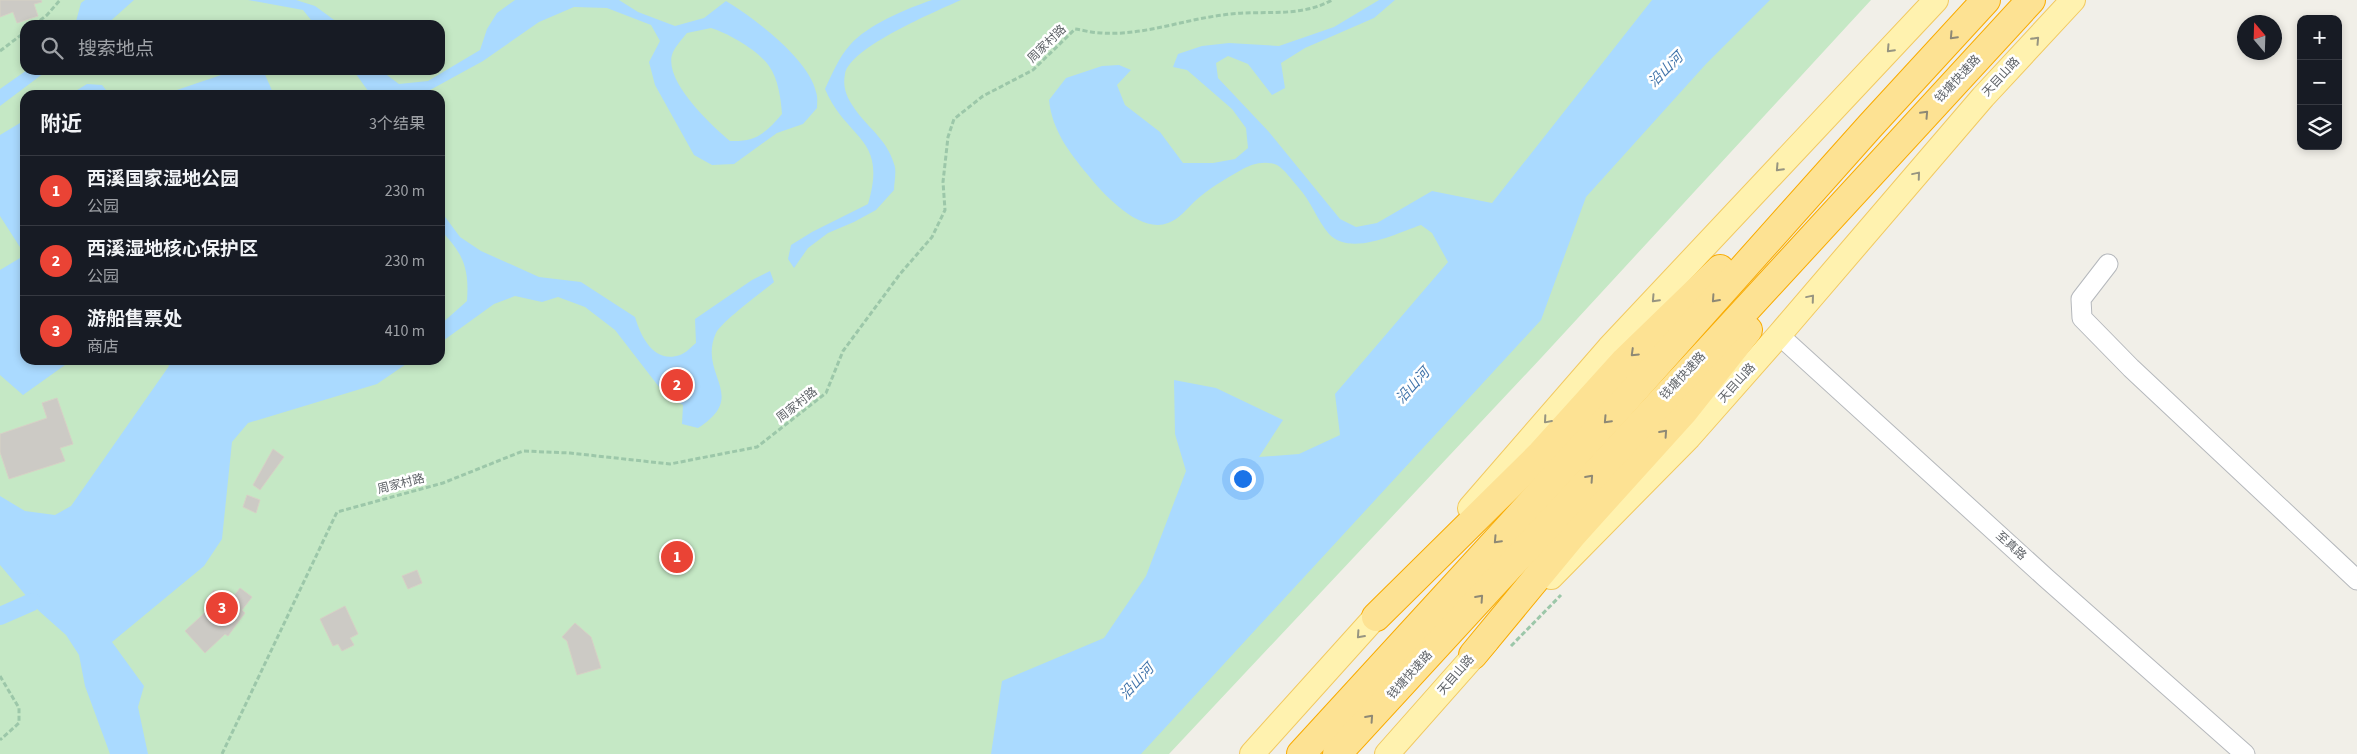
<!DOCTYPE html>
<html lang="zh">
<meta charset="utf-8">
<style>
:root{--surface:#171b24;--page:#20242c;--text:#f1f3f6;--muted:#9ea1a6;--line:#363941;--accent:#ea4335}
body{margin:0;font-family:"Source Sans 3","Noto Sans SC",sans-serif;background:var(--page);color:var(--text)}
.controls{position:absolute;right:15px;top:15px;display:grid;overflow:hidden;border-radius:10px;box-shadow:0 2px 8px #0003}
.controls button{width:45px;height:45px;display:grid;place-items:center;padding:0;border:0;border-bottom:1px solid var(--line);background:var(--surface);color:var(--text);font:25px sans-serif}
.compass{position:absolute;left:2237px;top:15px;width:45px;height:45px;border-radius:50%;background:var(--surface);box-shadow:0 2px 8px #0003;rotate:341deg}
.you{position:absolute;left:1242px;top:478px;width:18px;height:18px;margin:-12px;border:4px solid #fff;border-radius:50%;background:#1a73e8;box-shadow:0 0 0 8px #1a73e833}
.badge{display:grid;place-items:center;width:32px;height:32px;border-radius:50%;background:var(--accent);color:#fff;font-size:16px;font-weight:700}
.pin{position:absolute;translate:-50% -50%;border:2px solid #fff;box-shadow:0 1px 5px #0006}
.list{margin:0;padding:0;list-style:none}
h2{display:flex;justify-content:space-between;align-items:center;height:65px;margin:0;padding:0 20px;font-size:21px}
h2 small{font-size:16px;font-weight:400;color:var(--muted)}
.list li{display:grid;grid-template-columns:32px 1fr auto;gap:15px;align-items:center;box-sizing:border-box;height:70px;padding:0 20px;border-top:1px solid var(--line)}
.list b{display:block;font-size:19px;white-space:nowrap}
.list p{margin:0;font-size:16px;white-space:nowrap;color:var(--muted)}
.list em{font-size:16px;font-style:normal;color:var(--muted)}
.icon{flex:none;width:28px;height:28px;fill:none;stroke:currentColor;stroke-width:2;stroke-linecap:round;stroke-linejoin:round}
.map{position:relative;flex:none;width:2357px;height:754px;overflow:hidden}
.search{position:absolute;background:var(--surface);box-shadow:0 2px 8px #0003;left:20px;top:20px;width:425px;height:55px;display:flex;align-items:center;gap:12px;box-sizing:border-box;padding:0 18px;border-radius:15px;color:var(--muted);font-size:19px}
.panel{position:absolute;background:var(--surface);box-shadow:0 2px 8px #0003;left:20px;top:90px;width:425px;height:275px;border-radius:15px}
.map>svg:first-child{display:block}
.green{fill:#c5e8c5;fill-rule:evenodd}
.water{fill:#aadaff;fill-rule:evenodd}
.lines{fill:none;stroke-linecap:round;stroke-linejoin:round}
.canal{stroke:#aadaff;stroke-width:18}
.building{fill:#cccac5;stroke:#d6d1c6}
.minor-casing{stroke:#b5b8bc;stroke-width:21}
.major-casing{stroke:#f2c960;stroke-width:26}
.highway-casing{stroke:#f9ab00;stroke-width:30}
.path{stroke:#9cc7a9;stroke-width:3;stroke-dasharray:5 2.5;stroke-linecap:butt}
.minor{stroke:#fff;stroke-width:19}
.major{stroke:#fff2af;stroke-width:24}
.highway{stroke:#fde293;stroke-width:28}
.oneway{stroke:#8e8975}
.oneway2{stroke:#979581}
.labels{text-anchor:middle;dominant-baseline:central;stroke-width:5;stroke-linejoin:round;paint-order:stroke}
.street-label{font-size:12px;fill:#5f6368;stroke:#fff}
.water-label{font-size:14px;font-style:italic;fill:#4174aa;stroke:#fff}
</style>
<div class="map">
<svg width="2357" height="754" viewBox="0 0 2357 754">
<rect width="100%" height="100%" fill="#f1efe8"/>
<path class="green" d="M0,0H1871L1542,357L1169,754H0ZM25,25H440V70H25ZM25,95H440V360H25Z"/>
<g class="water">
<path d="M85,0H134L106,25H75L81,3Z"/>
<path d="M248,0H296L315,6L341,25H315L303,10Z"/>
<path d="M515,0H619L638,12L675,26L704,18L726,1C754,18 809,59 816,92C818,97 817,103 817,108L803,124L777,133L734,164L712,165L694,155L655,85L649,62L660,41L651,25L607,8L574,7L539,22L483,61L421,95H371L353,70H380L399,84L428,81L480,50L487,29L497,13ZM711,28C728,33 759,51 769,66C778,78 781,99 782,114C766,133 756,142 730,141C712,126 661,79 673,52C676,46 682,39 687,33Z"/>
<path d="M932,0H961C937,11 850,47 845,74C842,89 848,100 857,112C870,129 888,142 894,164C897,171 894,183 894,190L876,210L854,222L828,233L808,248L794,268L788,259L791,245L812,232L868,204C888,136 847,141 825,89C832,74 839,57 850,45C867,25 908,8 932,0Z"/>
<path d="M1379,0H1395L1374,18L1305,48L1281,63L1285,88L1272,95L1248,64L1228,56L1216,63L1218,78L1269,132L1340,219L1356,227L1377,223L1432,191L1492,203L1652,0H1770L1706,64L1586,197L1541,320L1141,754H991L1002,681L1104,638L1146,576L1186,471L1175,434L1174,380L1216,388L1283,420L1259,457L1299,454L1340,435L1335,394L1448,262L1432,233L1421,225C1397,233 1351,257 1329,234C1317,220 1311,201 1298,187C1292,180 1284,169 1277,165C1265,160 1251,164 1241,170C1225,179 1208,189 1194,202C1186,210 1179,219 1168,223C1140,234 1104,195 1088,175C1069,152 1052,130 1049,100L1066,78L1102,66L1119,65L1131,70L1117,85L1125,105L1160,132L1183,163H1213L1235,159L1248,148L1246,128L1232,109L1187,70L1173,67L1178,54L1202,46L1229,43L1279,46L1334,27Z"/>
<path d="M27,70H48L0,106V89Z"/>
<path d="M236,70H263L274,95H162Z"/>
<path d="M87,84L102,85L110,95H69Z"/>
<path d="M25,120V360H72L23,395L0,375V270L25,255L0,216V135Z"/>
<path d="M440,210L460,237L481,251L539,277L581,282L635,317C641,337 654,364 680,355C686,353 691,347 696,343L695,319L752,280L770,271L774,282C762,292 721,322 716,333C697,375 750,395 698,428L682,424L683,405L666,396L615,330L585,307L558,297L542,302L515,296L494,304L440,343V325L467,301C468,285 468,270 460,255C448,233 440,239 440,210Z"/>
<path d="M167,360H412L377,384L248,423L232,442L222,539L204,566L112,642L144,686L138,707L148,754H110L85,686L79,655L66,635L39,611L0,565V496L25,511L55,515L71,506L169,366Z"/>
</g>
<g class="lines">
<path class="canal" d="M0,616L32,602"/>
</g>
<g class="building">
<path d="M0,0H41L42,2L34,4L38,16L17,23L13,12L0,17Z"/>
<path d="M57,398L73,444L60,448L65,461L9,479L0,452V434L47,418L42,403Z"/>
<path d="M273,449L284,457L260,490L253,485Z"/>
<path d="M247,495L260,500L256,513L243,507Z"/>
<path d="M417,570L422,583L408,589L402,576Z"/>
<path d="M240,588L252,597L242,610L245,613L228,636L225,634L205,653L185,631L212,606L205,601L214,590L230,601Z"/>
<path d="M345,606L358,634L350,638L354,645L342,651L338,644L333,646L320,619Z"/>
<path d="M575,623L591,637L601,668L577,675L567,641L562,637Z"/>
</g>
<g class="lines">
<defs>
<g id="minor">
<path d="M2108,264L2081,299L2082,318L2131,368L2357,580"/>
<path d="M1779,335L2046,578L2245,754"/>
</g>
<g id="major">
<path d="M1470,508L1609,348L1936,0"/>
<path d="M1551,577L1689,437L1779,335L1983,97L2073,0"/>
<path d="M1252,754L1388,603"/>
<path d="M1387,754L1487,641"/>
</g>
<g id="highway">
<path d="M1376,617L1541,454L1625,361L1720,269"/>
<path d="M1473,655L1573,534L1684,411L1748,330"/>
<path d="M1301,754L1620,406L1871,125L1986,0"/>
<path d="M1337,754L2031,0"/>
</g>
</defs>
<use href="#minor" class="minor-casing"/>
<use href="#major" class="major-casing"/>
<use href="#highway" class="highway-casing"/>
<g class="path">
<path d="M34,25L47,15L60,0"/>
<path d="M0,51L25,32"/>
<path d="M1511,646L1561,595"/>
<path d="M0,676L19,708V723L0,740"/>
<path d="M222,754L337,512L443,483L523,451L570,453L670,464L757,447L826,393L843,351L900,274L932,237L945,210L943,182L948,137L954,119L983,96L1033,70L1075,29C1083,30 1092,33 1101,33C1142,36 1182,20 1223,15C1260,9 1298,19 1332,0"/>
</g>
<use href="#minor" class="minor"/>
<use href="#major" class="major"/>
<use href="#highway" class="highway"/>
</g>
<defs><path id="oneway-chevron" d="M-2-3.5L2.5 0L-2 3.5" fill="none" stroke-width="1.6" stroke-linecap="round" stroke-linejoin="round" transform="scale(1.25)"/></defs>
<g class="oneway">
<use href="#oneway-chevron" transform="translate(1953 36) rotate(133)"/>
<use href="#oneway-chevron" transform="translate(1925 114) rotate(-47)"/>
<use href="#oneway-chevron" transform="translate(1715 299) rotate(132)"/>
<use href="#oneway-chevron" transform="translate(1634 353) rotate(136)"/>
<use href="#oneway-chevron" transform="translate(1607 420) rotate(133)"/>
<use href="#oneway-chevron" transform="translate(1664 433) rotate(-48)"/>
<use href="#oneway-chevron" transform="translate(1590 478) rotate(-48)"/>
<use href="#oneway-chevron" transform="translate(1497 540) rotate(133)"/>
<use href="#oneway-chevron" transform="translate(1480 598) rotate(-48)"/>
<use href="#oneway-chevron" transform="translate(1370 718) rotate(-48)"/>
</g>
<g class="oneway2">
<use href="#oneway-chevron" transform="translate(2036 40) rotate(-47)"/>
<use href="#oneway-chevron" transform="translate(1890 49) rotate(133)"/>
<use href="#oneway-chevron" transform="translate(1779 168) rotate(133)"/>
<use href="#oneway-chevron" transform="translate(1917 175) rotate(-50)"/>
<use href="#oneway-chevron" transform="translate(1811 298) rotate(-50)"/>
<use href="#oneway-chevron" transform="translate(1655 299) rotate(133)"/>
<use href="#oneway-chevron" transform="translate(1547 420) rotate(131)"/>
<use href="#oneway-chevron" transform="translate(1360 635) rotate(132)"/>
</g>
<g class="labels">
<g class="street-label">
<text transform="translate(1047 44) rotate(-44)">周家村路</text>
<text transform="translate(2001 77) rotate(-47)">天目山路</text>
<text transform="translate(1958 79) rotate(-47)">钱塘快速路</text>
<text transform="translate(1683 376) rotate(-47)">钱塘快速路</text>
<text transform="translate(1737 383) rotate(-48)">天目山路</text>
<text transform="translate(797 405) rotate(-38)">周家村路</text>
<text transform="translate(401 484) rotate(-14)">周家村路</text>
<text transform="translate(2011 546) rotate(42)">至真路</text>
<text transform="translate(1410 675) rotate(-48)">钱塘快速路</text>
<text transform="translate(1456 675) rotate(-49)">天目山路</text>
</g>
<g class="water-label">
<text transform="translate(1666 70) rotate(-45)">沿山河</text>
<text transform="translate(1413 386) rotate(-48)">沿山河</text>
<text transform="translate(1137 682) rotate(-47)">沿山河</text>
</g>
</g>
</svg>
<div class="controls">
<button>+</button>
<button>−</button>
<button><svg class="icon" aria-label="layers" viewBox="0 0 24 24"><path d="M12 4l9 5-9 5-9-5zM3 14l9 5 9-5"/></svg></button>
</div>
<svg class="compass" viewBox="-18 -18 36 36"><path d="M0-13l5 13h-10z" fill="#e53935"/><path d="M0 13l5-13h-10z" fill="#9ea1a6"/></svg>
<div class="you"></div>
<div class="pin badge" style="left:677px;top:557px">1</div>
<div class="pin badge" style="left:677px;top:385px">2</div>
<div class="pin badge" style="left:222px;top:608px">3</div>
<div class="search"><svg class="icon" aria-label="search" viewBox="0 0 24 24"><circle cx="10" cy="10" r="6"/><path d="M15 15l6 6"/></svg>搜索地点</div>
<section class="panel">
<h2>附近<small>3个结果</small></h2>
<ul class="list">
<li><span class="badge">1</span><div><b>西溪国家湿地公园</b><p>公园</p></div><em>230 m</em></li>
<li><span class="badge">2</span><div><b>西溪湿地核心保护区</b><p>公园</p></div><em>230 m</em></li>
<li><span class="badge">3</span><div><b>游船售票处</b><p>商店</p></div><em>410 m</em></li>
</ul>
</section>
</div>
